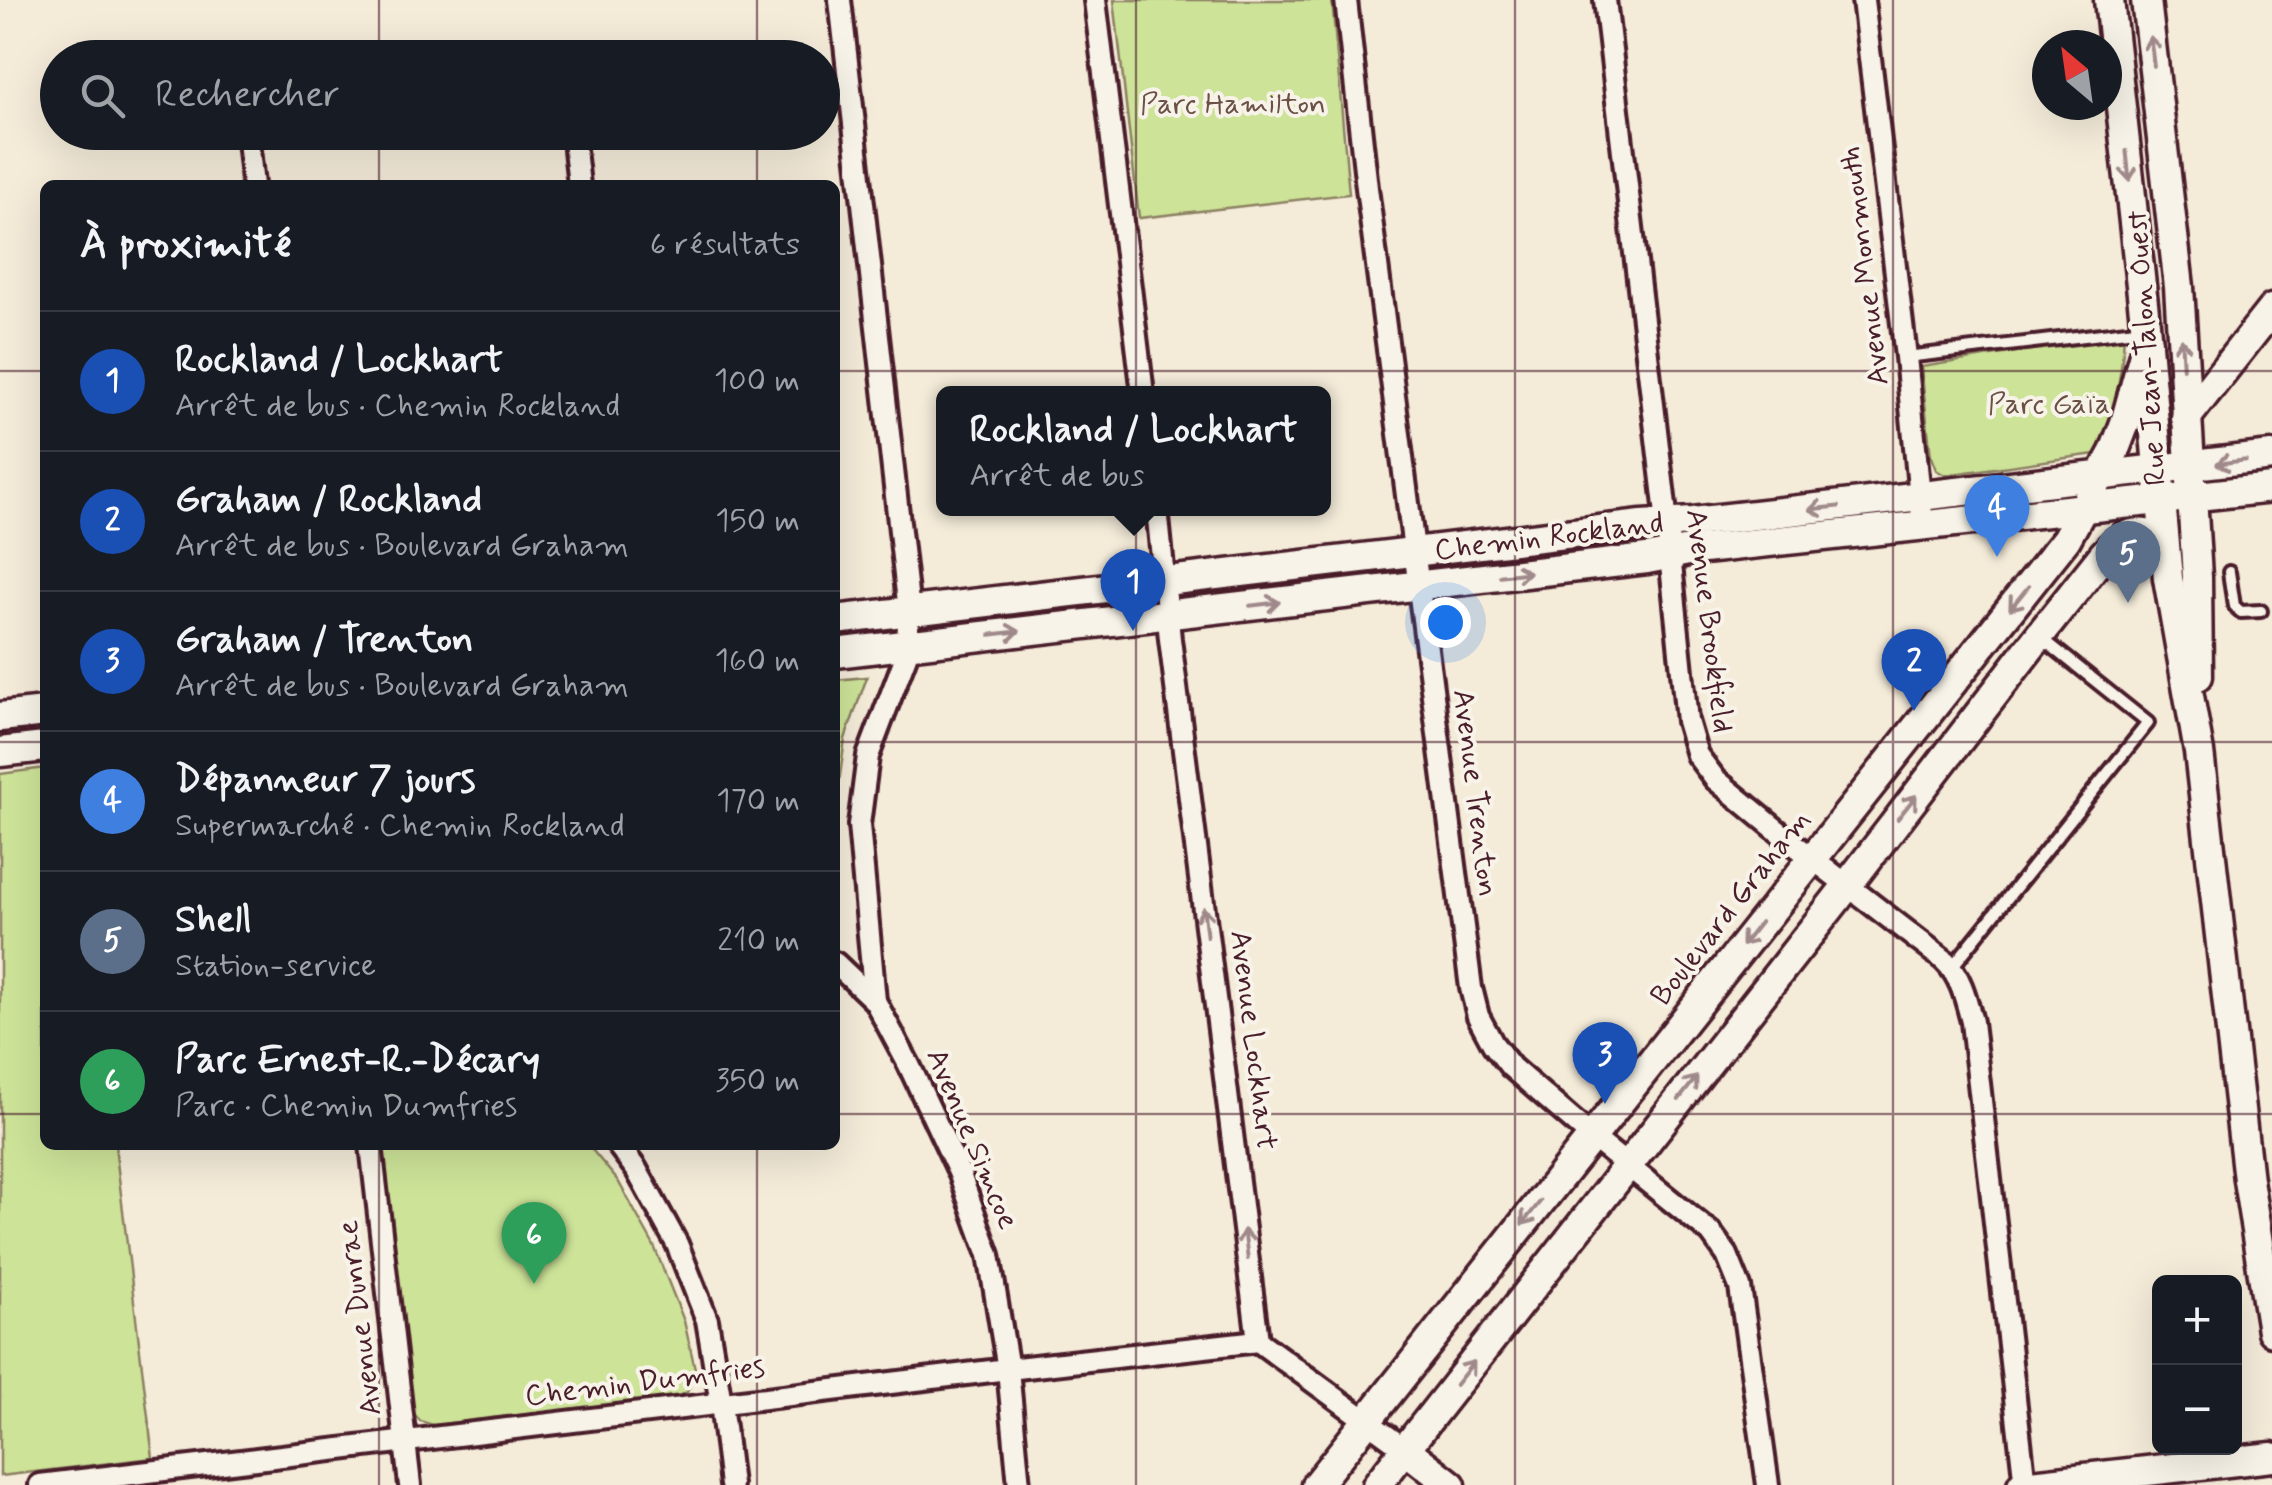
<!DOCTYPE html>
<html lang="fr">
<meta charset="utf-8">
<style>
:root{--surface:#171b24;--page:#20242c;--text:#f1f3f6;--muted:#9ea1a6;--line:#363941;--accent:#d93025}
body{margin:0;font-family:Mynerve,sans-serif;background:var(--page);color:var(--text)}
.controls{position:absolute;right:30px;bottom:30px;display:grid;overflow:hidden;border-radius:15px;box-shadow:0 10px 40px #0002}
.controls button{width:90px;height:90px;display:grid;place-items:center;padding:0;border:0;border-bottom:2px solid var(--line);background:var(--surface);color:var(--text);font:50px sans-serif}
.compass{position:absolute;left:2032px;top:30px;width:90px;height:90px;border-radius:50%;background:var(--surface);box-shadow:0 10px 40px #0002;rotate:331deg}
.you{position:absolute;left:1445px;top:622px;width:35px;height:35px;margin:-25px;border:8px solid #fff;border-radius:50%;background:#1a73e8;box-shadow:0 0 0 15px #1a73e833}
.badge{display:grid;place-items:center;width:65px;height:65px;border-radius:50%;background:var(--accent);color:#fff;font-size:32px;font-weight:700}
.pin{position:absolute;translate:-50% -82px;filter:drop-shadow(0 2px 5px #0008)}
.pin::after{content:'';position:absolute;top:52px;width:35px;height:30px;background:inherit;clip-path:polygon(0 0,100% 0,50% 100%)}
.popup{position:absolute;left:936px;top:386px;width:395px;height:130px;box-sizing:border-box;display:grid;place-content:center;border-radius:15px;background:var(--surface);filter:drop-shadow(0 2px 8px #0005);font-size:32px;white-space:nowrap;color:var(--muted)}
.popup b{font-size:38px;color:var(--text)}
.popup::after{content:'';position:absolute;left:50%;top:100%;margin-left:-20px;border:20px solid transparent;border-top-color:var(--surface)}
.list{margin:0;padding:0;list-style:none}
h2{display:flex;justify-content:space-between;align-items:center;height:130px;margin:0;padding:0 40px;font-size:42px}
h2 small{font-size:32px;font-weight:400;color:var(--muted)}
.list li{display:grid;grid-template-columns:65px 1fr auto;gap:30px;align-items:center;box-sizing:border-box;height:140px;padding:0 40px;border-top:2px solid var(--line)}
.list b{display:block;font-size:38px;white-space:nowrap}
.list p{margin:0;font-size:32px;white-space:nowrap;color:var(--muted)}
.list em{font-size:32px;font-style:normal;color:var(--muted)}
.icon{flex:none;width:55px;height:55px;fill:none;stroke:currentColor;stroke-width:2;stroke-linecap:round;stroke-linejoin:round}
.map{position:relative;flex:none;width:2272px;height:1485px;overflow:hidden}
.search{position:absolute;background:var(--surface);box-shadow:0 10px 40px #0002;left:40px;top:40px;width:800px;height:110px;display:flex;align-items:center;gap:25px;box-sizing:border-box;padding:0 35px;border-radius:55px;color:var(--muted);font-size:38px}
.panel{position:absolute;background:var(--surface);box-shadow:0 10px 40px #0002;left:40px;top:180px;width:800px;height:970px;border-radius:15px}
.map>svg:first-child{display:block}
.green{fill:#cde398;stroke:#8c8162;stroke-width:2.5}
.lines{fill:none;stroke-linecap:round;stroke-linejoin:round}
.lane-casing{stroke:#4a1f2b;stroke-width:18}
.street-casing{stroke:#4a1f2b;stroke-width:28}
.secondary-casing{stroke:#4a1f2b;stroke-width:35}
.lane{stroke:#f7f3e8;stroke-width:10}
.street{stroke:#f7f3e8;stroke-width:20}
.secondary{stroke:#f7f3e8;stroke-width:28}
.oneway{stroke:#a0898a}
.grid{fill:none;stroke:#4a1f2b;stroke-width:2.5;stroke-opacity:0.55}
.labels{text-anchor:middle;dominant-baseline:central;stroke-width:8;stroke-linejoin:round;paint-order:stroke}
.park-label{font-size:30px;fill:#6b5046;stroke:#f7f3e8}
.street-label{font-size:30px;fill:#4a1f2b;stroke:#f7f3e8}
</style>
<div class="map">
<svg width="2272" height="1485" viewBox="0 0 2272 1485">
<rect width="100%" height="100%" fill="#f4ebd9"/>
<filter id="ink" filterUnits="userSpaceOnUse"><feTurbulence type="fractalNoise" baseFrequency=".01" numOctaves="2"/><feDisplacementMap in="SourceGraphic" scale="20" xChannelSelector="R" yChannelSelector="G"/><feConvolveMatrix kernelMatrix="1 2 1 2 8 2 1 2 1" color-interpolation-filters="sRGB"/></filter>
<g filter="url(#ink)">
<g class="green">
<path d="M1114,0H1332L1349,194L1139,218Z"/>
<path d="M2124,335C2122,376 2114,418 2095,454L1945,475L1936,470L1931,457L1921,367Z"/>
<path d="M1650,537L1651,546L1440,573L1435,570L1434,564L1436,561Z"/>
<path d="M1397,566L1400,572L1398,575L1188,601L1184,593Z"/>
<path d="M867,677L845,739L835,812V680Z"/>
<path d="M45,768V1145H115L153,1458L0,1476V774Z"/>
<path d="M383,1145H588L618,1181L654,1246L684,1321L696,1373L687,1392L678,1397L433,1425L420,1421L412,1411Z"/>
</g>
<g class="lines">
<defs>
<g id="lane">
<path d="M1906,357L2144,329"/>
<path d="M2229,572L2234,606L2241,612L2261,611"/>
<path d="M1952,967L2148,723L2039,636"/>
</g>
<g id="street">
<path d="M840,0L909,611L906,656L868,756L859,825L875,1001"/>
<path d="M1095,0L1143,394"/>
<path d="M1346,0L1367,188L1471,988L1478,1016L1493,1044L1511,1067L1592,1137L1711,1233L1727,1255L1740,1287L1768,1485"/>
<path d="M1605,0L1665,506L1687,721L1697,755L1715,779L1795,845L1944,960C1961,976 1966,999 1972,1022L2025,1485"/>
<path d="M1863,0L1906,357L1923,526"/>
<path d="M247,132L253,185"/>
<path d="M573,132L579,185"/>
<path d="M1157,508L1170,639L1258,1341L1405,1449"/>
<path d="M835,963L875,1001L909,1065L959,1172L989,1255L1008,1369L1019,1485"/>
<path d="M371,1145L410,1485"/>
<path d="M618,1145L636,1169L677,1244L707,1320L721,1403L731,1485"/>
<path d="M40,1485L1008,1369L1258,1341"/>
</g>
<g id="secondary">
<path d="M2109,0L2144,312L2168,578L2199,752L2248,1180L2272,1331"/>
<path d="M2146,0L2179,287L2197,577L2198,676"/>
<path d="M2186,418L2272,309"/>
<path d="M835,620L1642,525L1693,522L2272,456"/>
<path d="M835,653L1647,559L1694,550L2272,488"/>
<path d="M0,717L45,712"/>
<path d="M0,752L45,747"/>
<path d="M1405,1449L1451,1485"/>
<path d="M1316,1485L2066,539L2114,452L2125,423L2147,343"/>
<path d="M1377,1485L1836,900L2039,636L2104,554C2125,532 2134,529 2163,538"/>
<path d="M2022,1485L2272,1457"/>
</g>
</defs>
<use href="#lane" class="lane-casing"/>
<use href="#street" class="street-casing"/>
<use href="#secondary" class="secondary-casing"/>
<use href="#lane" class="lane"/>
<use href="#street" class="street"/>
<use href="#secondary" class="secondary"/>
</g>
<defs><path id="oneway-shaft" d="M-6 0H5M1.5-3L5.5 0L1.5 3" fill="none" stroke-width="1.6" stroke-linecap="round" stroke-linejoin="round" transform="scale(2.5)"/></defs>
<g class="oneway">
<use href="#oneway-shaft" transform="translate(2152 51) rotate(-97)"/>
<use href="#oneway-shaft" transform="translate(2128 166) rotate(84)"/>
<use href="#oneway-shaft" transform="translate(2182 353) rotate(-93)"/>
<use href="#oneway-shaft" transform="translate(2231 462) rotate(173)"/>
<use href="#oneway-shaft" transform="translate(1824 508) rotate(174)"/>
<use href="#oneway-shaft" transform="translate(1515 574) rotate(-7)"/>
<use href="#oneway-shaft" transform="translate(2019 598) rotate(129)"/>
<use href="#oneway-shaft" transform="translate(1265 604) rotate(-7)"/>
<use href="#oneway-shaft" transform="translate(1005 633) rotate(-7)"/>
<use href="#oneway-shaft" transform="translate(1907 807) rotate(-52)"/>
<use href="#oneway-shaft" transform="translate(1205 922) rotate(-97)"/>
<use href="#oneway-shaft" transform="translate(1751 934) rotate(128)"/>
<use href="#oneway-shaft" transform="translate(1688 1088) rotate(-52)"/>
<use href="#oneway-shaft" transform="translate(1531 1213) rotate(129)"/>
<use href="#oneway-shaft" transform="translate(1246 1244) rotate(-97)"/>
<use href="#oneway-shaft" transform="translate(1465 1373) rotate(-52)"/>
</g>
</g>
<path class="grid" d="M379,0V58M757,0V58M1136,0V1485M1515,0V1485M1893,0V1485M379,132V185M757,132V185M0,371H45M835,371H2272M0,742H45M835,742H2272M0,1114H45M835,1114H2272M379,1145V1485M757,1145V1485"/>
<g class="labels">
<g class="park-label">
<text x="1233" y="104">Parc Hamilton</text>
<text x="2049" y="404">Parc Gaïa</text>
</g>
<g class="street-label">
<text transform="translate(1865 266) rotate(-97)">Avenue Monmouth</text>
<text transform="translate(2147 348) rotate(-94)">Rue Jean-Talon Ouest</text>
<text transform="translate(1549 537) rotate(-7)">Chemin Rockland</text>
<text transform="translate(1709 621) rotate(83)">Avenue Brookfield</text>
<text transform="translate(1475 793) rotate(83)">Avenue Trenton</text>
<text transform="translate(1731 908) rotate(-52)">Boulevard Graham</text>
<text transform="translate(1253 1040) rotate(83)">Avenue Lockhart</text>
<text transform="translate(972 1139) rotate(67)">Avenue Simcoe</text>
<text transform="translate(360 1318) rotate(-97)">Avenue Dunrae</text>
<text transform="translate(645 1382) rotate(-7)">Chemin Dumfries</text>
</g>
</g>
</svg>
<div class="controls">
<button>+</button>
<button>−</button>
</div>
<svg class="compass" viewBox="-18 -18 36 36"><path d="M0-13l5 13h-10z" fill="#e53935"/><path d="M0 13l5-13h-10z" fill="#9ea1a6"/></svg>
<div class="you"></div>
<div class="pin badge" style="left:1133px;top:631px;background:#1a4fb4">1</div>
<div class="popup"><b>Rockland / Lockhart</b>Arrêt de bus</div>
<div class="pin badge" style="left:1914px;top:711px;background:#1a4fb4">2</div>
<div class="pin badge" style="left:1605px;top:1104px;background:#1a4fb4">3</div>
<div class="pin badge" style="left:1997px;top:557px;background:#3f7fe0">4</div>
<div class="pin badge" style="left:2128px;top:603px;background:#5c6f8a">5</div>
<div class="pin badge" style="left:534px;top:1284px;background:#2e9e5b">6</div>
<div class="search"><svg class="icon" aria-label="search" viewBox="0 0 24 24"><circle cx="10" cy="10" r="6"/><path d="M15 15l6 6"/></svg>Rechercher</div>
<section class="panel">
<h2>À proximité<small>6 résultats</small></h2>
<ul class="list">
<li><span class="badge" style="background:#1a4fb4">1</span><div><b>Rockland / Lockhart</b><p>Arrêt de bus · Chemin Rockland</p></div><em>100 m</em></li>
<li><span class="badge" style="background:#1a4fb4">2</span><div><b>Graham / Rockland</b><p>Arrêt de bus · Boulevard Graham</p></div><em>150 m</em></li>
<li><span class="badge" style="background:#1a4fb4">3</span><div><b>Graham / Trenton</b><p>Arrêt de bus · Boulevard Graham</p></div><em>160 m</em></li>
<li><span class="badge" style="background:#3f7fe0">4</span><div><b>Dépanneur 7 jours</b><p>Supermarché · Chemin Rockland</p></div><em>170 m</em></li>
<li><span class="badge" style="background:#5c6f8a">5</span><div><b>Shell</b><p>Station-service</p></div><em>210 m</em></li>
<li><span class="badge" style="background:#2e9e5b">6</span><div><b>Parc Ernest-R.-Décary</b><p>Parc · Chemin Dumfries</p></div><em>350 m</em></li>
</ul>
</section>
</div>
